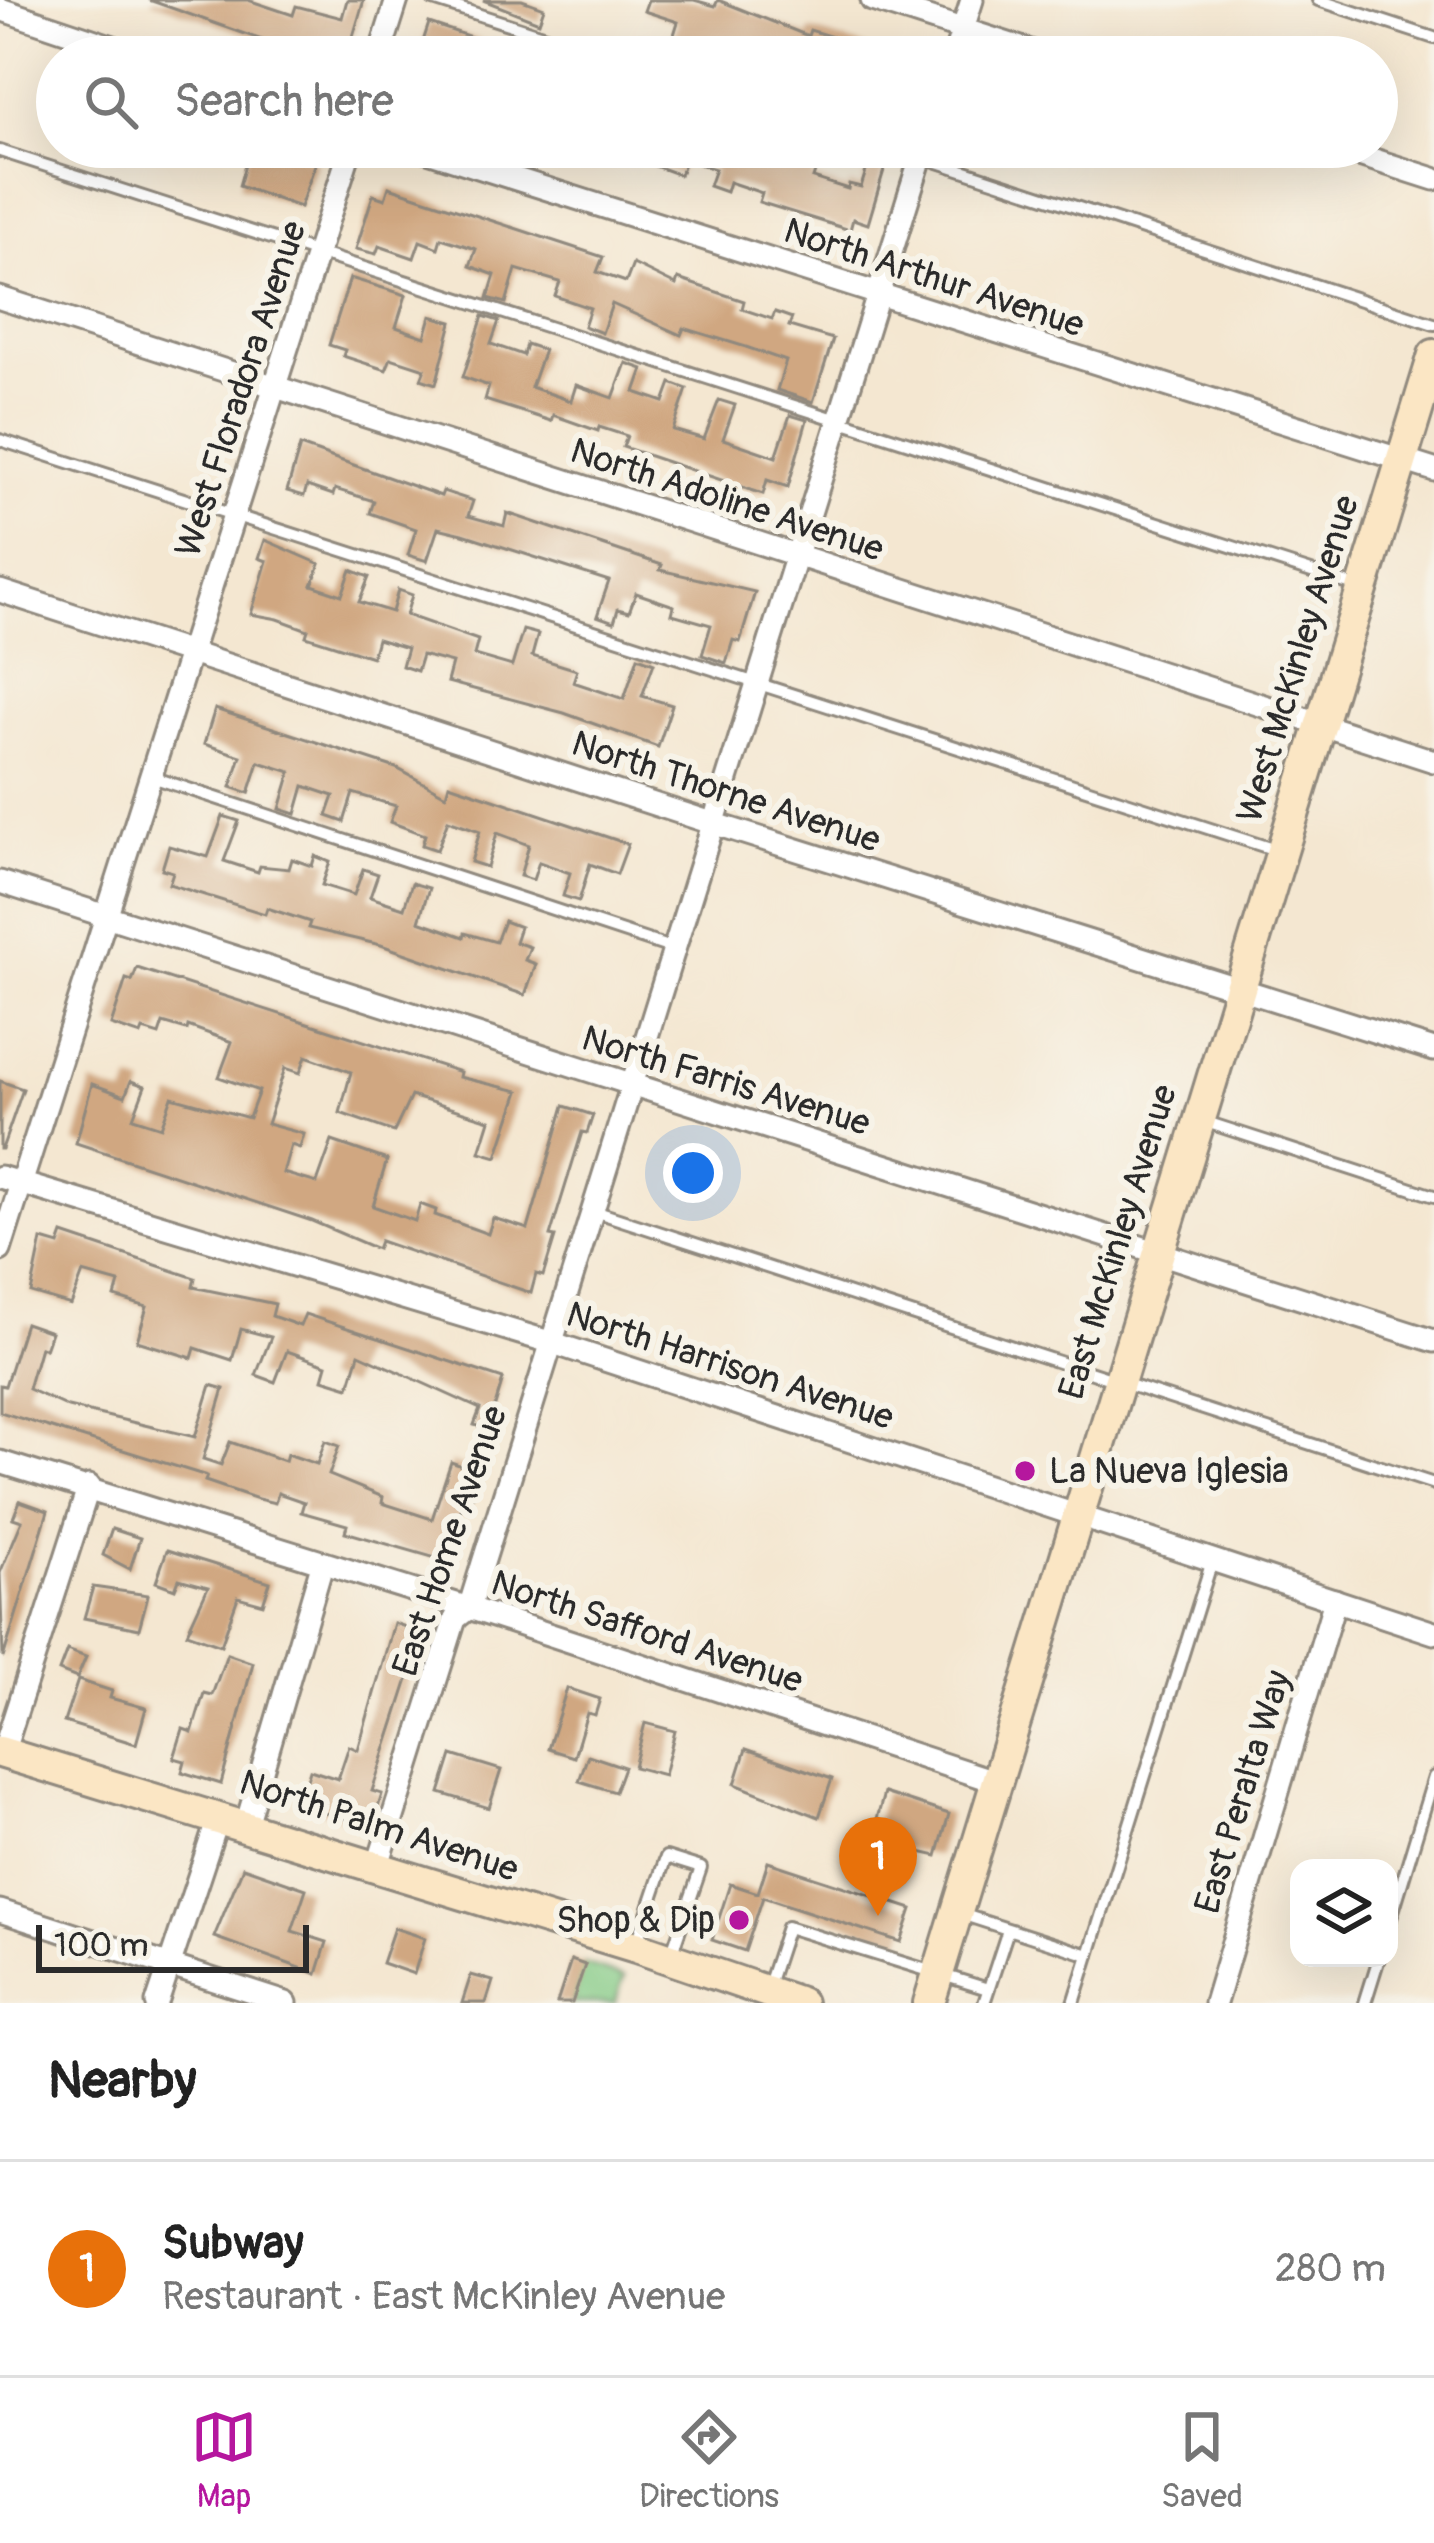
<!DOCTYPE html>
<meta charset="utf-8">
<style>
:root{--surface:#fff;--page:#f2f2f2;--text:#222;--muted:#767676;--line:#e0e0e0;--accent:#b5179e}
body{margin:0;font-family:Pangolin,sans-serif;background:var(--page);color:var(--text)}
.controls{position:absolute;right:36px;bottom:36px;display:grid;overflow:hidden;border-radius:24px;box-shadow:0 12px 48px #0002}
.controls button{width:108px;height:108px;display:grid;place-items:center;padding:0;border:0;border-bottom:3px solid var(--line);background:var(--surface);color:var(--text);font:60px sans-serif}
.scale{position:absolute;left:36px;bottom:30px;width:273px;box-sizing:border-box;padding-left:12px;border:6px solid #2b2b2b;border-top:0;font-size:33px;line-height:42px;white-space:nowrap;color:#2b2b2b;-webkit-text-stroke:9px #f7f3e8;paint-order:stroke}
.you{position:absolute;left:693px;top:1173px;width:42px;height:42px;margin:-30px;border:9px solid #fff;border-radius:50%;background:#1a73e8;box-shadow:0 0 0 18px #1a73e833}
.badge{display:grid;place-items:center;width:78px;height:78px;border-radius:50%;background:var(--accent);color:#fff;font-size:39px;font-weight:700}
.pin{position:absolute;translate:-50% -99px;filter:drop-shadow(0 3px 6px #0008)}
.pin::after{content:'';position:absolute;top:63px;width:42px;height:36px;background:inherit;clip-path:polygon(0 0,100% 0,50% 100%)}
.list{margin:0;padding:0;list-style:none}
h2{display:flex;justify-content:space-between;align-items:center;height:156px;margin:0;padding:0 48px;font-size:51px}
h2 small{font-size:39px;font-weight:400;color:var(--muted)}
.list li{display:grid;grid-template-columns:78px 1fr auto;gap:36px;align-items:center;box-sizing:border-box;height:216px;padding:0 48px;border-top:3px solid var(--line)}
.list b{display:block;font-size:45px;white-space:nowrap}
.list p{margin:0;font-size:39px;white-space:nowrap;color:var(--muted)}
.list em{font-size:39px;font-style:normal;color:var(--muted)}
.icon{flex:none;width:66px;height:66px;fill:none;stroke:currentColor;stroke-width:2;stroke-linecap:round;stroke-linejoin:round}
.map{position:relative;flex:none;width:1434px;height:2003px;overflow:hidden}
.search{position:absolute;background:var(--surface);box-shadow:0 12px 48px #0002;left:36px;right:36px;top:36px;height:132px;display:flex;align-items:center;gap:30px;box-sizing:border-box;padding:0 42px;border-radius:66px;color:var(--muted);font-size:45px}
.sheet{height:372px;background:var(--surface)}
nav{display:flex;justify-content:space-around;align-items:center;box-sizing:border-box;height:168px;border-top:3px solid var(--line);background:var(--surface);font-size:33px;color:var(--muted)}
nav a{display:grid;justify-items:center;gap:6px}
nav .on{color:var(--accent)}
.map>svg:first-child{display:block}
.green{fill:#83ca85;stroke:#577a58;stroke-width:3}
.building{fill:#d0a781}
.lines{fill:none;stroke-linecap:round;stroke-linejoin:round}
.lane-casing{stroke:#90897e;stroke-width:16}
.street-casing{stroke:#90897e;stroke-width:27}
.secondary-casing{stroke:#90897e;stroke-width:36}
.lane{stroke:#fff;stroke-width:10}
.street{stroke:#fff;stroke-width:21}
.secondary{stroke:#fbe6c4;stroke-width:30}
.poi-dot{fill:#b5179e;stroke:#f7f3e8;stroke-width:4.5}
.labels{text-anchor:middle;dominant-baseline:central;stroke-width:12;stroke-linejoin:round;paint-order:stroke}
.street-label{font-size:36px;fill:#2b2b2b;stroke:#f7f3e8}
.poi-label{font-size:36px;fill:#2b2b2b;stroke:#f7f3e8;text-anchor:start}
</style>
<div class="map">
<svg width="1434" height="2003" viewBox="0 0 1434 2003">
<rect width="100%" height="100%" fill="#f7f3e8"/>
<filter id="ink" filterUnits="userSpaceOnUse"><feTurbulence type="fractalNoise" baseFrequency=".00833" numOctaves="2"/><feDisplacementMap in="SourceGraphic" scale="24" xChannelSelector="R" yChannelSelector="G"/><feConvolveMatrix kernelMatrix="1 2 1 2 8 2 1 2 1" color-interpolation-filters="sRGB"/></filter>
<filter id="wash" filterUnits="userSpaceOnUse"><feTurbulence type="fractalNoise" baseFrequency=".004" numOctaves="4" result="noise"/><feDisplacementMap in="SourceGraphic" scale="48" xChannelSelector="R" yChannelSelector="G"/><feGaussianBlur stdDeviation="2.7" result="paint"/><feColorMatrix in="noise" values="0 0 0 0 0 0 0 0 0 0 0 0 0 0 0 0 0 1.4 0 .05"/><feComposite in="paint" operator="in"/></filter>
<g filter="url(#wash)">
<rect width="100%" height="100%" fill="#f4e7d1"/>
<path class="green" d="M584,1964L624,1977L615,2003H572Z"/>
<g id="blocks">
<g class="building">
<path d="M149,0H248L293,15L296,6L342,18L347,0H364L347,57H310Z"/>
<path d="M483,0H522L544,8L539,22Z"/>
<path d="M648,0H694L715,6L718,0L808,36L810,30L899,57H667L678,22L644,11Z"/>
<path d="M429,23L483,41L478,57L452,52L450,57H418Z"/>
<path d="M250,147H274L316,162L300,207L239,186Z"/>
<path d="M603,147H733L773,156L776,149L795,156L804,147L821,152L813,178L848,189L849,184L861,187L871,155L887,160L868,224L853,219L850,230L759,202L762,193L729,182L726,192L709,186L715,169L685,160L680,175Z"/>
<path d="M389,187L603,257L597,272L626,282L633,264L676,285L678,279L744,301L742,309L772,319L775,312L792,318L789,326L833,339L813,402L777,390L786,361L746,347L684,328L681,335L612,304L602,333L584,326L590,308L555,296L560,282L516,269L506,303L488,298L495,275L470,266L476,249L441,238L438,248L420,241L414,258L379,246L376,254L356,249L373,195L385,199Z"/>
<path d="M350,278L406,295L396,327L425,337L431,316L452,322L436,384L421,379L425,369L391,358L386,370L343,356L345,350L329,345Z"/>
<path d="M483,316L499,321L491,344L523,355L526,344L544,350L531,387L571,401L576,385L613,398L626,363L643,369L635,392L664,402L671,383L687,389L673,430L704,439L719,400L735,405L723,439L776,457L790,415L807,420L788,487L767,480L763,494L623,447L627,436L599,427L598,431L553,415L551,421L485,400L489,386L463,377Z"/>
<path d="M300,446L441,496L443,491L473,501L468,516L504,526L507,513L662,565L660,570L755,592L740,642L733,640L726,663L702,655L711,625L672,614L674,606L636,593L629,612L618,609L614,622L597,616L609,581L463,534L438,528L427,561L408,555L416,529L370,513L374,501L335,489L333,495L307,486L304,496L287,491Z"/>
<path d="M265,540L320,564L312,585L342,595L351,570L369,577L359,602L392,612L398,590L412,595L406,615L478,640L474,655L512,666L523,630L538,634L532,656L577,670L573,682L624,699L638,657L654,663L642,696L672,705L658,747L564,713L447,682L452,663L422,655L417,671L402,666L407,648L377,639L372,657L306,636L308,630L278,619L251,614L267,561L259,558Z"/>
<path d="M215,709L396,768L446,795L449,784L628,844L617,874L590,864L579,901L563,896L570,873L539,862L533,880L520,876L529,845L497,833L487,867L471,862L480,831L448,820L437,850L422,845L425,835L390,822L396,806L353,793L344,822L327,816L334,796L304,786L296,814L280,809L291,772L259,762L249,793L231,787L241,756L204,744Z"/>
<path d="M223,816L239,821L224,861L258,872L260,866L289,869L292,859L312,866L315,856L330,862L322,885L354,895L363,869L378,874L370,897L404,908L412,883L429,888L419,921L464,937L465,933L496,942L504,921L520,927L515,942L530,947L525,960L536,964L525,995L381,945L308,928L310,922L267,908L265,914L169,884L173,872L162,869L169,846L208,857Z"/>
<path d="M137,968L460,1072L459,1077L519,1091L497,1157L480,1152L490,1120L411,1096L394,1132L340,1113L351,1072L306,1056L300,1073L285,1068L267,1124L304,1134L300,1148L291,1145L283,1173L317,1183L332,1141L387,1160L373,1206L415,1221L420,1204L436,1210L435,1215L488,1234L493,1218L528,1229L564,1106L593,1115L587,1133L582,1132L550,1236L555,1237L543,1276L536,1274L531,1293L380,1241L377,1249L312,1221L76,1143L92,1084L125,1096L131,1081L145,1086L133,1118L161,1127L172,1097L249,1118L259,1091L219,1077L232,1042L188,1026L187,1030L163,1023L159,1035L143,1030L141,1035L111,1025L126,979L132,981Z"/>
<path d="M0,1081L23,1089L2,1149H0Z"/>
<path d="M63,1234L195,1278L193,1287L275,1304L272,1316L300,1326L305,1314L503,1379L488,1429L474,1425L480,1409L359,1354L349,1387L323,1379L327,1365L287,1351L275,1382L256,1375L271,1337L241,1329L232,1360L195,1348L192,1358L137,1341L147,1307L115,1297L119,1283L83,1273L71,1305L31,1293L42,1240L59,1245Z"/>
<path d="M25,1323L51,1332L45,1349L40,1347L28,1389L68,1407L195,1437L211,1385L224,1389L203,1459L221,1465L230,1442L285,1461L287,1454L317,1464L325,1441L339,1446L329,1475L383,1497L382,1503L432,1519L451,1462L481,1473L473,1496L466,1494L455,1527L463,1529L453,1563L345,1532L347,1525L301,1512L304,1502L278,1493L275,1503L258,1499L205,1481L207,1476L0,1412V1385L5,1386Z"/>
<path d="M20,1501L48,1511L3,1658L0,1573L22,1521L13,1518Z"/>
<path d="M112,1529L140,1538L130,1569L103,1555Z"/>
<path d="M167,1550L270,1582L263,1604L238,1597L221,1645L187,1633L208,1587L179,1579L175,1589L156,1582Z"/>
<path d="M93,1587L148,1595L139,1629L84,1618Z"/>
<path d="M394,1623L423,1633L372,1791L382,1794L372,1828L299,1805L310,1770L338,1779L349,1746L358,1750Z"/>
<path d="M67,1650L86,1657L77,1678L59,1671Z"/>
<path d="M227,1654L253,1663L221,1784L182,1772L185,1761L174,1758L183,1729L192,1732L204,1693L212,1695Z"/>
<path d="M78,1680L112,1691L110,1698L146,1708L136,1744L64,1722Z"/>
<path d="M567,1688L600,1699L595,1715L587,1713L574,1757L548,1749Z"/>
<path d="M645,1723L675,1731L664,1775L634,1767Z"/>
<path d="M746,1749L832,1779L819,1817L735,1784Z"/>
<path d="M452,1755L501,1770L489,1808L440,1793Z"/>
<path d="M588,1755L624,1767L615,1792L579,1781Z"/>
<path d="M884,1793L949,1814L937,1856L871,1841Z"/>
<path d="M768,1862L912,1909L901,1942L763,1897L745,1951L712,1940L730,1884L758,1893Z"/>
<path d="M243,1867L306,1889L292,1931L327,1942L317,1974L214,1937Z"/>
<path d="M394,1928L425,1938L414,1974L382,1963Z"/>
<path d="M571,1960L585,1965L572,2003H557Z"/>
<path d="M471,1975L493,1981L486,2003H462Z"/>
</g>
</g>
</g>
<g filter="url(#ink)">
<use href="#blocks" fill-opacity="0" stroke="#90897e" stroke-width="3"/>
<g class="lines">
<defs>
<g id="lane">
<path d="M433,0L611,57"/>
<path d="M1318,0L1434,38"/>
<path d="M892,147L1434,324"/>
<path d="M0,151L1358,587"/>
<path d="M0,440L1276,850"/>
<path d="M149,776L674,949"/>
<path d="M1203,1121L1434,1196"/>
<path d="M594,1211L1434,1484"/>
<path d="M961,1914L1089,1955"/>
<path d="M1389,1925L1434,1777"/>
<path d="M636,1946L666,1857L701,1868L671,1955"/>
<path d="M767,1988L787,1927L988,1989"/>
<path d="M984,2003L1008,1930"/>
<path d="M1074,2003L1212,1561"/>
<path d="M1365,2003L1379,1958"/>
</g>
<g id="street">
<path d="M872,0L1049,57"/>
<path d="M0,9L143,57"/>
<path d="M379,57L397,0"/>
<path d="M954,57L972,0"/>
<path d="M415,147L1434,470"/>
<path d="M1334,147L1434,179"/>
<path d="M0,298L1434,761"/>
<path d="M0,591L712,823L1434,1050"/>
<path d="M0,882L1434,1341"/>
<path d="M0,1177L553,1343L1434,1633"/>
<path d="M0,1250L351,147"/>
<path d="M0,1462L469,1608L997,1782"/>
<path d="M3,1753L89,1486"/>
<path d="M246,1825L322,1565"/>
<path d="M377,1868L455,1619L469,1608L924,147"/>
<path d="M0,1911L286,2003"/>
<path d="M157,2003L219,1816"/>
<path d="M1215,2003L1335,1600"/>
</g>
<g id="secondary">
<path d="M0,1752L636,1947L800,2003"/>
<path d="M929,2003L1434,355"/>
</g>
</defs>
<use href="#lane" class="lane-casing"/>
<use href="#street" class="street-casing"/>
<use href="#secondary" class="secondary-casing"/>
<use href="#lane" class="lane"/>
<use href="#street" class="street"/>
<use href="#secondary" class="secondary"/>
</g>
</g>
<g class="poi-dot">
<circle cx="1025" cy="1471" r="12"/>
<circle cx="739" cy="1920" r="12"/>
</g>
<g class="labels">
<g class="street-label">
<text transform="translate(934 278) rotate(18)">North Arthur Avenue</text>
<text transform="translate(241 389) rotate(-72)">West Floradora Avenue</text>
<text transform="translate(727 500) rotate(18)">North Adoline Avenue</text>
<text transform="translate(1298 659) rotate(-73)">West McKinley Avenue</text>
<text transform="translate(726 792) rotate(18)">North Thorne Avenue</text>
<text transform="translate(726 1081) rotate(17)">North Farris Avenue</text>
<text transform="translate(1118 1242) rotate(-73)">East McKinley Avenue</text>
<text transform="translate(730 1366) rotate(18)">North Harrison Avenue</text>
<text transform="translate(450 1541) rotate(-71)">East Home Avenue</text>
<text transform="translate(647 1632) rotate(18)">North Safford Avenue</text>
<text transform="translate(1243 1792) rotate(-73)">East Peralta Way</text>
<text transform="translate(379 1826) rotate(18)">North Palm Avenue</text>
</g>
<g class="poi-label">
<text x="1049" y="1471">La Nueva Iglesia</text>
<text x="715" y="1920" text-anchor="end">Shop &amp; Dip</text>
</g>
</g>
</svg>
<div class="controls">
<button><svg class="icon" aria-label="layers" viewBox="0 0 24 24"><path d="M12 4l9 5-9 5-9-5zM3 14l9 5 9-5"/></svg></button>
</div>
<div class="scale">100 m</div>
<div class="you"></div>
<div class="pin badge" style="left:878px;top:1916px;background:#e8710a">1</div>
<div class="search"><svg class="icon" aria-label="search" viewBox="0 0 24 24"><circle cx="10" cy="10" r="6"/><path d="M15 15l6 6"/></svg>Search here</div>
</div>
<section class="sheet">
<h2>Nearby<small></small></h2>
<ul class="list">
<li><span class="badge" style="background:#e8710a">1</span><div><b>Subway</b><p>Restaurant · East McKinley Avenue</p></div><em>280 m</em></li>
</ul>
</section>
<nav>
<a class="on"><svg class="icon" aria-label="map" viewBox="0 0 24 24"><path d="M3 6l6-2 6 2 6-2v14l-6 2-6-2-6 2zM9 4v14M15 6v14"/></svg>Map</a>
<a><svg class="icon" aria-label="directions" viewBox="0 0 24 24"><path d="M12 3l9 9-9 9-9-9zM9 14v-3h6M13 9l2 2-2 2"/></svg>Directions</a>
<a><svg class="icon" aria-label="saved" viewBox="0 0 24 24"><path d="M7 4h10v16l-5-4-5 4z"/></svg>Saved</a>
</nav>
